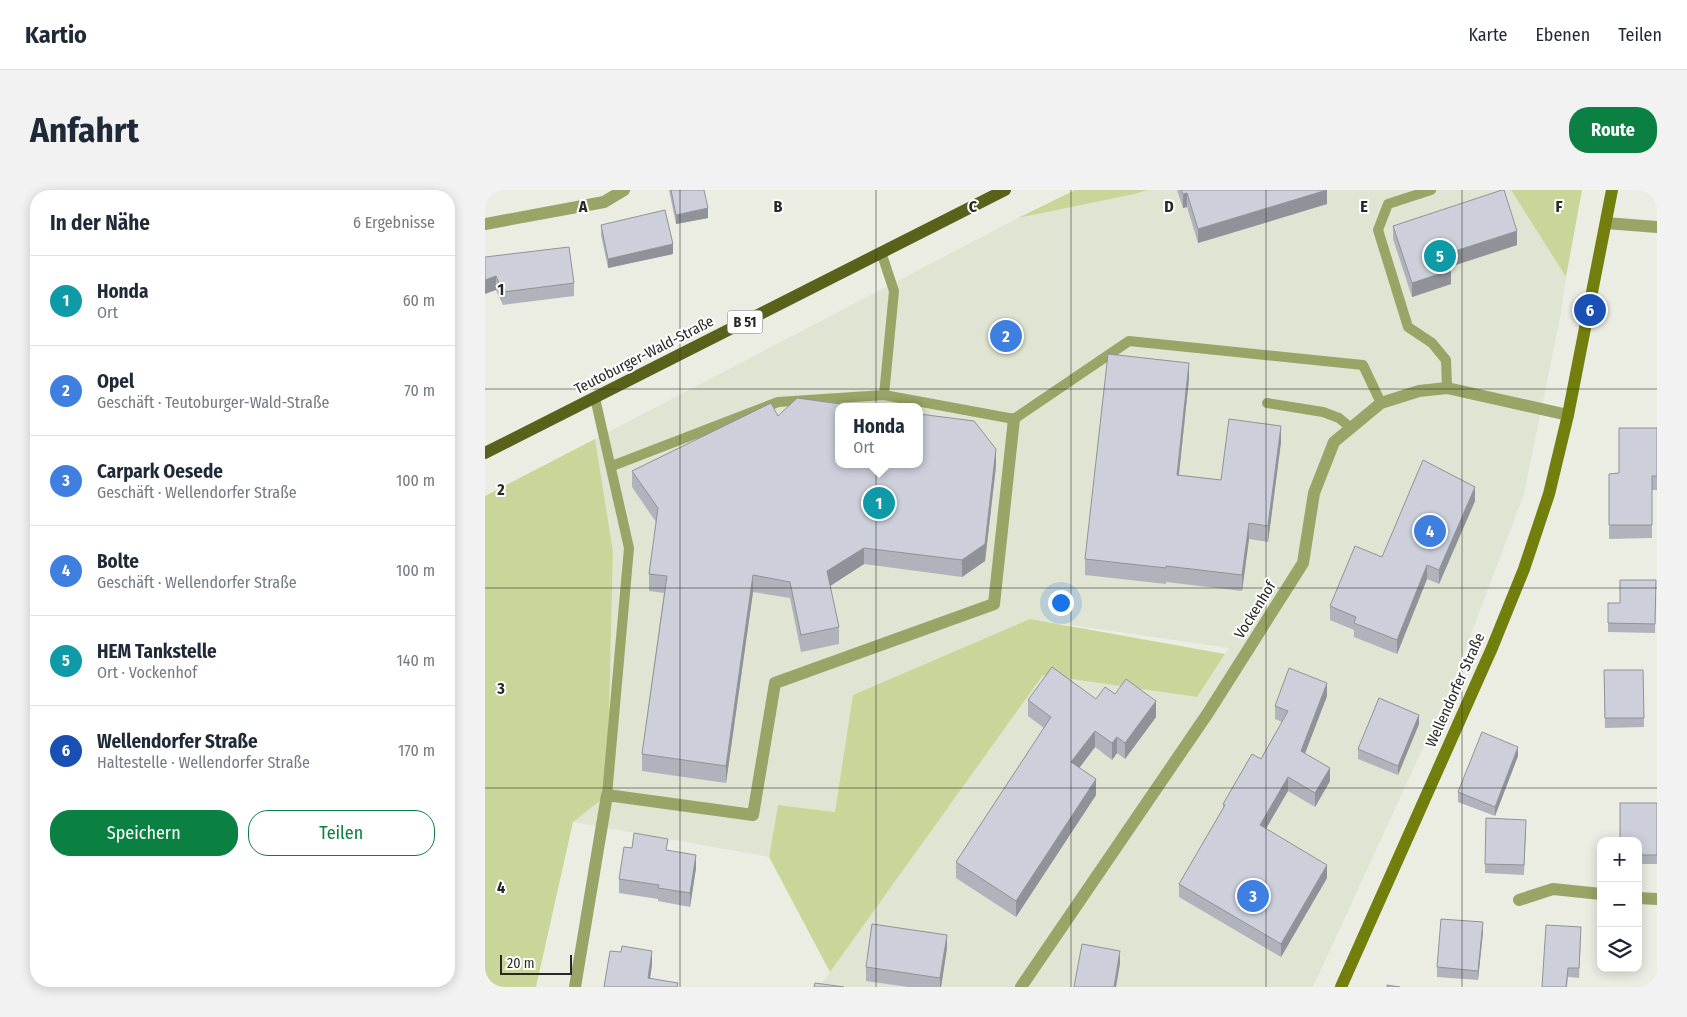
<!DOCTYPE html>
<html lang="de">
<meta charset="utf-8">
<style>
:root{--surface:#fff;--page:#f2f2f3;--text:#1f2937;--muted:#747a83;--line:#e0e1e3;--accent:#0b8043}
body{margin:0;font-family:"Fira Sans Condensed",sans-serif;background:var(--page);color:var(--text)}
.controls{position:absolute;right:15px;bottom:15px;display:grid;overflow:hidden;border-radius:10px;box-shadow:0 2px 12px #0003}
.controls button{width:45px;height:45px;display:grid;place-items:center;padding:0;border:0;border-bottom:1px solid var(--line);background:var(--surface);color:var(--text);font:25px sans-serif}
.scale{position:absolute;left:15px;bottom:12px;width:72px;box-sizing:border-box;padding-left:5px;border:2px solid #282925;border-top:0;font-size:14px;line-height:18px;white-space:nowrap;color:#282925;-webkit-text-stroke:4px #fff;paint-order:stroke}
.you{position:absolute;left:575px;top:412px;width:18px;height:18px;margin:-12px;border:4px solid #fff;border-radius:50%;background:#1a73e8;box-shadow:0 0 0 8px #1a73e833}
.badge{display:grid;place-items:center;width:32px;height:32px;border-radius:50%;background:var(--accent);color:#fff;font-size:16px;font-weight:700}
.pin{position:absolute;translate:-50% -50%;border:2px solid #fff;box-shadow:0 1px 5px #0006}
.popup{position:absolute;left:350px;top:213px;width:88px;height:65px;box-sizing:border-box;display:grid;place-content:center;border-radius:10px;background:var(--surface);filter:drop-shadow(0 1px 4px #0005);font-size:16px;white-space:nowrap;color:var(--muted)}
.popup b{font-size:19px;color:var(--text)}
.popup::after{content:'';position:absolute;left:50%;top:100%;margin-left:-10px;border:10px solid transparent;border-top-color:var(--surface)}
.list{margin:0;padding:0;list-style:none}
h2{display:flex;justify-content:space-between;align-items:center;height:65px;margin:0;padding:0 20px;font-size:21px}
h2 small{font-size:16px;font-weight:400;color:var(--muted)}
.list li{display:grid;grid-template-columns:32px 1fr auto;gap:15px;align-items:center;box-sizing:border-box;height:90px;padding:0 20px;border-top:1px solid var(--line)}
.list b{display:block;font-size:19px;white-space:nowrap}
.list p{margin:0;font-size:16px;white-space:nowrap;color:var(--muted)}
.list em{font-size:16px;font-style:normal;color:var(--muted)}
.actions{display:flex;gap:10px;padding:15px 20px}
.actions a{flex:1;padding:11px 0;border:1px solid var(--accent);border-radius:20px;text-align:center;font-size:18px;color:var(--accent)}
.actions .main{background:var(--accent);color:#fff}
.icon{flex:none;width:28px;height:28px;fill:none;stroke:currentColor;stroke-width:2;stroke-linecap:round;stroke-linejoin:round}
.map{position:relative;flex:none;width:1172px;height:797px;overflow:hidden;border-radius:20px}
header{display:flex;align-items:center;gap:30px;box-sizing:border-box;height:70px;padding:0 25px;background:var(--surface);border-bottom:1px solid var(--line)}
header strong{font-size:24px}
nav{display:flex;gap:28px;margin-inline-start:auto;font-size:18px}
.intro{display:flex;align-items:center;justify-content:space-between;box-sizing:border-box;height:120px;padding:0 30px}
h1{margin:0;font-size:35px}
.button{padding:12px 22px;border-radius:20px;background:var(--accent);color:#fff;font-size:18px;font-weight:700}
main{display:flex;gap:30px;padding:0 30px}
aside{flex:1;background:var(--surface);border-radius:20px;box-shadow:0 2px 12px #0003}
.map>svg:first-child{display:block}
.built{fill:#e0e4d2;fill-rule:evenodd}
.green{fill:#cad699}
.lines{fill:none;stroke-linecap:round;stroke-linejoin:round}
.lane{stroke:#99a467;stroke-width:10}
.street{stroke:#99a467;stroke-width:12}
.secondary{stroke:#737f0c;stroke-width:12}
.primary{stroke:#59621a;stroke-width:12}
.wall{fill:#b0b3bb}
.shaded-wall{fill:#909299}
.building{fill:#cdd0da;stroke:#909299}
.grid{fill:none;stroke:#282925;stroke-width:1;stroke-opacity:0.55}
.labels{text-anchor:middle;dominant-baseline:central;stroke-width:4;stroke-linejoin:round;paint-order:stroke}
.shield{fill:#fff;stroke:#686966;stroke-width:1}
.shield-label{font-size:14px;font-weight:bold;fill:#282925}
.street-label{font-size:15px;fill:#282925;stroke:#fff}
.grid-label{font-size:16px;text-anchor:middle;font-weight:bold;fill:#282925;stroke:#fff;stroke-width:4;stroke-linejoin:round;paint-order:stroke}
</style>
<header>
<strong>Kartio</strong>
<nav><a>Karte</a><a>Ebenen</a><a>Teilen</a></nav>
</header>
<div class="intro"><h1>Anfahrt</h1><a class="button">Route</a></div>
<main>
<aside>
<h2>In der Nähe<small>6 Ergebnisse</small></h2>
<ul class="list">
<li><span class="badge" style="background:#0f9aa8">1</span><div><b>Honda</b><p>Ort</p></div><em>60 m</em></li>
<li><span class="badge" style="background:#3f7fe0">2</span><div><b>Opel</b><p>Geschäft · Teutoburger-Wald-Straße</p></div><em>70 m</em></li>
<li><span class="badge" style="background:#3f7fe0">3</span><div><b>Carpark Oesede</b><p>Geschäft · Wellendorfer Straße</p></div><em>100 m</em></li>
<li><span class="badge" style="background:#3f7fe0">4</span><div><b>Bolte</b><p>Geschäft · Wellendorfer Straße</p></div><em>100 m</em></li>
<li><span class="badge" style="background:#0f9aa8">5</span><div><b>HEM Tankstelle</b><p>Ort · Vockenhof</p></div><em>140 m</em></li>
<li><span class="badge" style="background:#1a4fb4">6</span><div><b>Wellendorfer Straße</b><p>Haltestelle · Wellendorfer Straße</p></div><em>170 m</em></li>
</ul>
<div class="actions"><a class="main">Speichern</a><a>Teilen</a></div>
</aside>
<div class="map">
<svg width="1172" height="797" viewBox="0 0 1172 797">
<rect width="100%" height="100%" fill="#ebede3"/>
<path class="built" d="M663,0H1026L1081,87L1076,123L1039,304L966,497L828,797H334L558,485L712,507L744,458L545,429L350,622L293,615L284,667L88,632L122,604L128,361L110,249L533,28L650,4ZM354,217H434V274H354Z"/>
<g class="green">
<path d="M590,0H663L650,4L533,28Z"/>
<path d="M1026,0H1097L1081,87Z"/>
<path d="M110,249L128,361L122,605L88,632L51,797H0V306Z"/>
<path d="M545,429L740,464L712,507L558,485L345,782L284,667L293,615L350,622L368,505Z"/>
</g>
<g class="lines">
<g class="lane">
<path d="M946,0L903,14L893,40L923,137L947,153L961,170L962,198"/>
<path d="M396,62L409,101L399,205"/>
<path d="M110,208L144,358L122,605"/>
<path d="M782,213L838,222L854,228L866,238"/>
<path d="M127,276L293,212L399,205L529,229L644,151L878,175L896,213"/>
</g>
<g class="street">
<path d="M1121,33L1172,37"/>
<path d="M0,34L119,12L139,0"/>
<path d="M1153,708L1172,709"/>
<path d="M1034,710L1068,699L1116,704"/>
<path d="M90,797L122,605L268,625L290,493L509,414L529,229"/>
<path d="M536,797L723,523L818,373L829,303L849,252L896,213L934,201L962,198L1083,225"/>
</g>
<path class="secondary" d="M856,797L1007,458L1039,379L1064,304L1083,225L1127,0"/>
<path class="primary" d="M0,263L520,0"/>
</g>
<g class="wall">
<path d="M184,0H219L223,28L191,34Z"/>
<path d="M692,0H842V14L713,53L702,17L698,18Z"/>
<path d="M116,35L188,64L123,78L116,45Z"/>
<path d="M908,36L1032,55L965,77L966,94L927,107L908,49Z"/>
<path d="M0,67L89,93V106L18,115L11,100Z"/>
<path d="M704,189L694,285L736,290L796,252L783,352L764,349L757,401L681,392V394L600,385V369Z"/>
<path d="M293,226L511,276L500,371L477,387L379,374L345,396L354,437V454L316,462L305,408L268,402L241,593L157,581V564L179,403L164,401V384L171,332L147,297V281Z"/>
<path d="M1172,238V300H1167V348L1124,349V284L1134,283Z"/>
<path d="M990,311L954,394L942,389L912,464L869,447V440L845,430V416L897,367Z"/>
<path d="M1171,390L1170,443L1123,442V413H1135Z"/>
<path d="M1119,480H1158L1159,537L1120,538Z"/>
<path d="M630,504L671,527L640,569L632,563L627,570L610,557L594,578L611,605L531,727L471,688V672L559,538L543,526V510L611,509Z"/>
<path d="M842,506L820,563L845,591L830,617L803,601L780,639L842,688L796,767L694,707V694L738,619V614L776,569L797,532L790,529V516Z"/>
<path d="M934,534L913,585L873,569V559Z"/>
<path d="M1033,566L1010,626L973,612V602Z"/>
<path d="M1172,613V674H1153V651Z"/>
<path d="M1041,639L1039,685L1000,683V674Z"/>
<path d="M147,658L183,660L211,678L205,717L173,711V709L134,703V689Z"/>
<path d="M998,742L993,790L952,787V777Z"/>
<path d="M1096,747L1094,788L1083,787L1082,797H1057Z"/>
<path d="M462,758L456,797H423L381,791V777Z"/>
</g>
<g class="shaded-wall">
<path d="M842,0V14L713,53V39Z"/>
<path d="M702,3V17L698,18V4Z"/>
<path d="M223,18V28L191,34V25Z"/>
<path d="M1032,41V55L961,78V64Z"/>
<path d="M188,54V64L123,78V69Z"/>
<path d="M966,80V94L927,107V93Z"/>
<path d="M11,86V100L0,104V90Z"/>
<path d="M704,173V189L692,301V285Z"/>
<path d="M796,236V252L783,352V336Z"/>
<path d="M511,259V276L500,371L477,387V370Z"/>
<path d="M990,297V311L954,394V380Z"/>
<path d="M764,333V349L757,401V385Z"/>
<path d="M379,358V374L342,398V381Z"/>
<path d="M942,375V389L912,464V450Z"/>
<path d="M268,385V402L241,593V576Z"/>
<path d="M842,493V506L816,574V561Z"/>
<path d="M671,511V527L640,569V553Z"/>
<path d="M934,525V534L913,585V576Z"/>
<path d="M610,541V557L586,589V572Z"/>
<path d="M632,547V563L627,570V553Z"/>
<path d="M1033,557V566L1010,626V617Z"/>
<path d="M845,578V591L830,617V603Z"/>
<path d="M803,587V601L775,649V635Z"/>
<path d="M611,589V605L531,727V711Z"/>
<path d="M211,665V678L205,717V703Z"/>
<path d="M842,675V688L796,767V754Z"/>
<path d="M998,732V742L993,790V781Z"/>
<path d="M462,745V758L456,797H455V788Z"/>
<path d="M167,761V775L164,797L163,788Z"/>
<path d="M635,761V774L631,797H629Z"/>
</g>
<g class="building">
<path d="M186,0H219L223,18L191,25Z"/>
<path d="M696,0H842L713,39L702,3L698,4Z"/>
<path d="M1017,0H1019L1032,41L961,64L966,80L927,93L908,36Z"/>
<path d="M180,20L188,54L123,69L116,35Z"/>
<path d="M84,57L89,93L18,102L11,86L0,90V67Z"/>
<path d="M623,164L704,173L692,285L736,290L744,229L796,236L783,336L764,333L757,385L681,376V378L600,369Z"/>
<path d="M312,208L378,217H354V274H434V224L489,231L511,259L500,354L477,370L379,358L342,381L354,437L316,445L305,392L268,385L241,576L157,564L182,386L164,384L173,318L147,281L286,213L293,226Z"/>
<path d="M1134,238H1172V286H1167V335H1124V284L1134,283Z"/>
<path d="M938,270L990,297L954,380L942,375L912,450L869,433L871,427L845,416L870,356L897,367Z"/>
<path d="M1135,390H1171L1170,434L1123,433V413H1135Z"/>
<path d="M567,477L611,509L620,497L630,504L641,489L671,511L640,553L632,547L627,553L610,541L586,572L611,589L531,711L471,672L566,527L543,510Z"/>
<path d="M804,478L842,493L816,561L845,578L830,603L803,587L775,635L842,675L796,754L694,694L740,615L738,614L767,564L776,569L803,521L790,516Z"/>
<path d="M1119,480H1158L1159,528H1120Z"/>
<path d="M894,508L934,525L913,576L873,559Z"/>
<path d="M997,542L1033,557L1010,617L973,602Z"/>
<path d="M1135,613H1172V665H1153V651H1135Z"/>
<path d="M1001,628L1041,630L1039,675L1000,674Z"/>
<path d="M149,643L183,649L181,660L211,665L205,703L173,698L174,695L134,689L139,657L147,658Z"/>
<path d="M956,729L998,732L993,781L952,777Z"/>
<path d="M387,734L462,745L455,788L381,777Z"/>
<path d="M1061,735L1096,737L1094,778H1083L1081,797H1057Z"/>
<path d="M597,754L635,761L629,797H589Z"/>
<path d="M137,756L167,761L163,788L193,793L192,797H119L125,761L136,762Z"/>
<path d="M330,793L359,797H329Z"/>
<path d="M902,795L915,797H902Z"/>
</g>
<path class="grid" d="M195,0V797M391,0V797M586,0V797M781,0V797M977,0V797M0,199H1172M0,398H1172M0,598H1172"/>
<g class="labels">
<rect class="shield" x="242.5" y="120.5" width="35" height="23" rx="4"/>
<g class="shield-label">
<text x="260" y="132">B 51</text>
</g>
<g class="street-label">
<text transform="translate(159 165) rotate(-27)">Teutoburger-Wald-Straße</text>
<text transform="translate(770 420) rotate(-58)">Vockenhof</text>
<text transform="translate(970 500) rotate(-66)">Wellendorfer Straße</text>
</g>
</g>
<g class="grid-label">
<text x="98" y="22">A</text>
<text x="293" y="22">B</text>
<text x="488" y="22">C</text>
<text x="684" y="22">D</text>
<text x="879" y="22">E</text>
<text x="1074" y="22">F</text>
<text x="16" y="105">1</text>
<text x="16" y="305">2</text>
<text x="16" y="504">3</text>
<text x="16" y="703">4</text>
</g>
</svg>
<div class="controls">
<button>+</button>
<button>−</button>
<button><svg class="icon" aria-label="layers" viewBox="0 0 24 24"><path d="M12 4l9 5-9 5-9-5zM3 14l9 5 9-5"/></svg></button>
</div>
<div class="scale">20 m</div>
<div class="you"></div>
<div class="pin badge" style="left:394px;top:313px;background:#0f9aa8">1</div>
<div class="popup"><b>Honda</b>Ort</div>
<div class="pin badge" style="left:521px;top:146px;background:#3f7fe0">2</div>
<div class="pin badge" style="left:768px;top:706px;background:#3f7fe0">3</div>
<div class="pin badge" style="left:945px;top:341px;background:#3f7fe0">4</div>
<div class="pin badge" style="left:955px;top:66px;background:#0f9aa8">5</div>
<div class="pin badge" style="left:1105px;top:120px;background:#1a4fb4">6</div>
</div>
</main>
